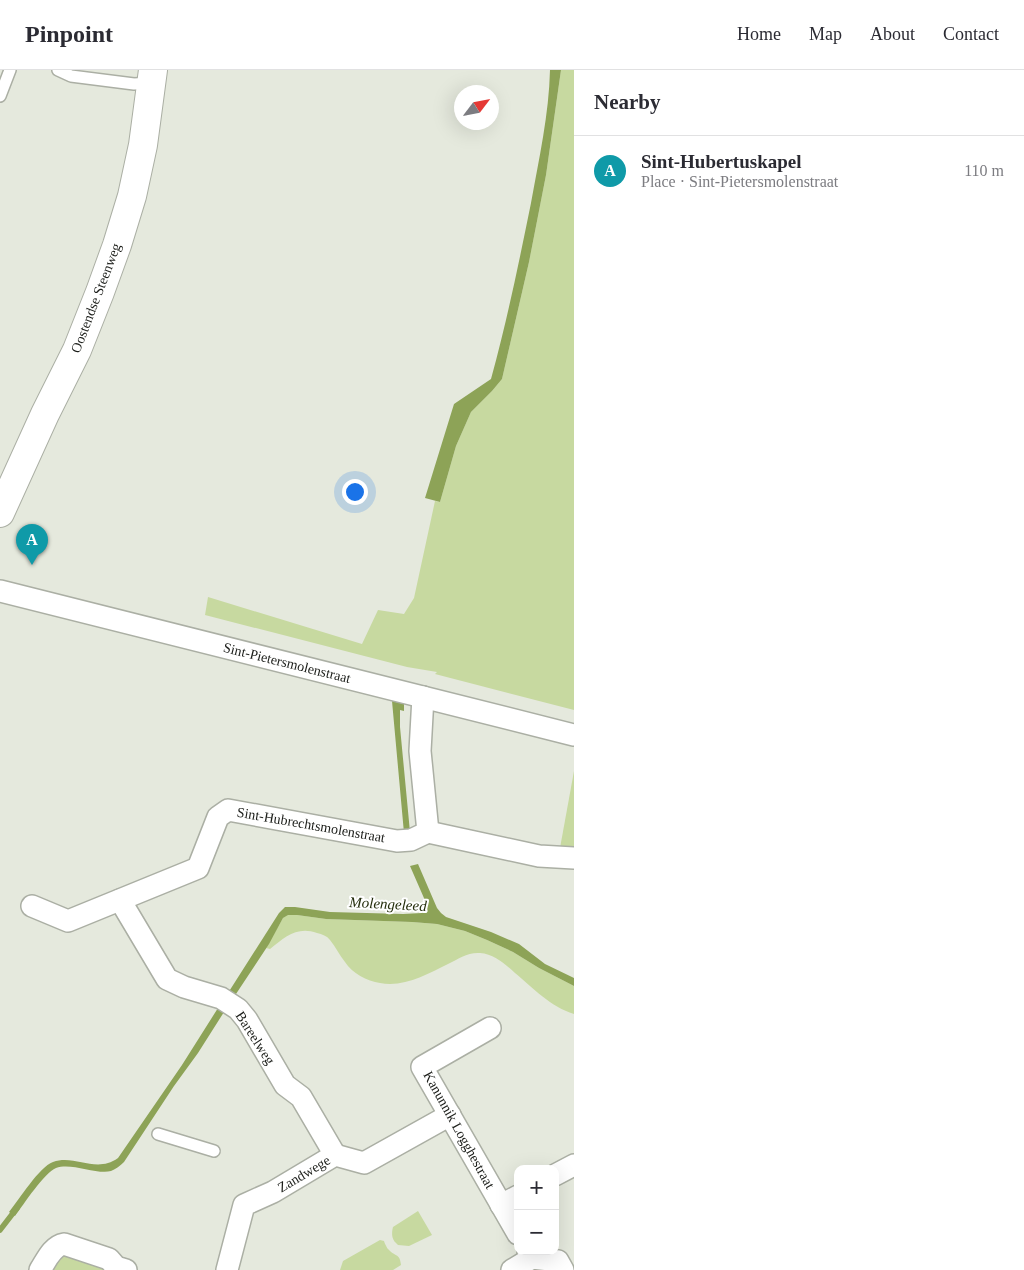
<!DOCTYPE html>
<meta charset="utf-8">
<style>
:root{--surface:#fff;--page:#f2f2f3;--text:#2b2b33;--muted:#7c7c81;--line:#e1e1e2;--accent:#982c8d}
body{margin:0;font-family:"Times New Roman",serif;background:var(--page);color:var(--text)}
.controls{position:absolute;right:15px;bottom:15px;display:grid;overflow:hidden;border-radius:10px;box-shadow:0 5px 20px #0002}
.controls button{width:45px;height:45px;display:grid;place-items:center;padding:0;border:0;border-bottom:1px solid var(--line);background:var(--surface);color:var(--text);font:25px sans-serif}
.compass{position:absolute;left:454px;top:15px;width:45px;height:45px;border-radius:50%;background:var(--surface);box-shadow:0 5px 20px #0002;rotate:58deg}
.you{position:absolute;left:354px;top:421px;width:18px;height:18px;margin:-12px;border:4px solid #fff;border-radius:50%;background:#1a73e8;box-shadow:0 0 0 8px #1a73e833}
.badge{display:grid;place-items:center;width:32px;height:32px;border-radius:50%;background:var(--accent);color:#fff;font-size:16px;font-weight:700}
.pin{position:absolute;translate:-50% -41px;filter:drop-shadow(0 1px 2px #0008)}
.pin::after{content:'';position:absolute;top:26px;width:18px;height:15px;background:inherit;clip-path:polygon(0 0,100% 0,50% 100%)}
.list{margin:0;padding:0;list-style:none}
h2{display:flex;justify-content:space-between;align-items:center;height:65px;margin:0;padding:0 20px;font-size:21px}
h2 small{font-size:16px;font-weight:400;color:var(--muted)}
.list li{display:grid;grid-template-columns:32px 1fr auto;gap:15px;align-items:center;box-sizing:border-box;height:70px;padding:0 20px;border-top:1px solid var(--line)}
.list b{display:block;font-size:19px;white-space:nowrap}
.list p{margin:0;font-size:16px;white-space:nowrap;color:var(--muted)}
.list em{font-size:16px;font-style:normal;color:var(--muted)}
.map{position:relative;flex:none;width:574px;height:1200px;overflow:hidden}
header{display:flex;align-items:center;gap:30px;box-sizing:border-box;height:70px;padding:0 25px;background:var(--surface);border-bottom:1px solid var(--line)}
header strong{font-size:24px}
nav{display:flex;gap:28px;margin-inline-start:auto;font-size:18px}
main{display:flex}
aside{flex:1;background:var(--surface)}
.map>svg:first-child{display:block}
.green{fill:#c7d9a0}
.water{fill:#8da357}
.lines{fill:none;stroke-linecap:round;stroke-linejoin:round}
.stream{stroke:#8da357;stroke-width:5.5}
.lane-casing{stroke:#abafa4;stroke-width:14}
.street-casing{stroke:#abafa4;stroke-width:24}
.primary-casing{stroke:#abafa4;stroke-width:30}
.lane{stroke:#fff;stroke-width:11}
.street{stroke:#fff;stroke-width:21}
.primary{stroke:#fff;stroke-width:28}
.labels{text-anchor:middle;dominant-baseline:central;stroke-width:4;stroke-linejoin:round;paint-order:stroke}
.street-label{font-size:14px;fill:#1b1d19;stroke:#fff}
.water-label{font-size:15px;font-style:italic;fill:#242d0c;stroke:#fff}
</style>
<header>
<strong>Pinpoint</strong>
<nav><a>Home</a><a>Map</a><a>About</a><a>Contact</a></nav>
</header>
<main>
<div class="map">
<svg width="574" height="1200" viewBox="0 0 574 1200">
<rect width="100%" height="100%" fill="#e5e9dd"/>
<g class="green">
<path d="M561,0H574V640L435,604L437,602L407,597L205,545L208,527L362,574L378,540L404,544L414,528L435,431L440,432L456,376L471,342L492,321L502,309L529,192L546,105Z"/>
<path d="M574,701V780L560,778Z"/>
<path d="M287,845H297L326,849L412,852L437,854L465,861L487,870L513,882L539,898L574,916V944C551,937 533,918 515,903C505,894 494,884 480,883C468,882 458,889 448,894C428,904 403,918 380,913C367,911 352,903 345,892C339,885 336,877 330,870C327,866 322,864 317,863C297,856 285,867 270,879L266,878L283,848Z"/>
<path d="M418,1141L432,1165L409,1176L398,1175C392,1170 391,1165 393,1157Z"/>
<path d="M380,1170L384,1171C384,1172 387,1178 388,1179C395,1187 400,1183 401,1195L393,1200H340L343,1191Z"/>
<path d="M62,1184L98,1193L106,1200H48Z"/>
</g>
<g class="water">
<path d="M550,0H561L546,105L529,192L502,309L492,321L471,342L456,376L440,432L425,428L454,334L491,309C507,251 519,192 531,133C539,89 549,44 550,0Z"/>
<path d="M392,631L404,634V641L400,640V657L410,762L404,763Z"/>
<path d="M418,794L437,838L441,843L446,847L491,862L519,874L545,894L574,908V916L539,898L513,882L487,870L465,861L437,854L412,852L326,849L297,845H288L283,848L269,874L234,927L228,923L279,843L285,837H295L330,842L403,844L422,843L426,840L427,835L410,796Z"/>
<path d="M218,938L224,942L198,983L174,1016L124,1092C120,1096 116,1099 111,1101C97,1105 71,1092 56,1098C44,1103 24,1134 15,1146L9,1142C19,1130 39,1097 53,1092C75,1084 96,1104 118,1088L182,995Z"/>
</g>
<g class="lines">
<path class="stream" d="M0,1160L17,1138"/>
<defs>
<g id="lane">
<path d="M58,0L71,6L134,14L152,13"/>
<path d="M0,26L10,0"/>
<path d="M158,1064L214,1081"/>
</g>
<g id="street">
<path d="M0,521L574,665"/>
<path d="M428,762L539,786L574,788"/>
<path d="M120,830L167,909L184,917L221,928L238,939L247,950L285,1015L301,1027L335,1085"/>
<path d="M32,836L68,851L198,798L218,747L228,740L397,771L411,770L428,762L420,681L423,627"/>
<path d="M490,958L422,997L518,1164"/>
<path d="M555,1105L574,1095"/>
<path d="M501,1135L518,1126"/>
<path d="M528,1181L532,1188L558,1191L563,1200"/>
<path d="M40,1200C46,1191 52,1176 64,1174L109,1189L116,1197L126,1200"/>
<path d="M227,1200L244,1135L273,1122L335,1085L364,1093L450,1045"/>
<path d="M512,1200L532,1188"/>
</g>
<path id="primary" d="M0,443L45,344L77,280L100,222L117,175L132,126L143,75L153,0"/>
</defs>
<use href="#lane" class="lane-casing"/>
<use href="#street" class="street-casing"/>
<use href="#primary" class="primary-casing"/>
<use href="#lane" class="lane"/>
<use href="#street" class="street"/>
<use href="#primary" class="primary"/>
</g>
<g class="labels">
<g class="street-label">
<text transform="translate(96 228) rotate(-69)">Oostendse Steenweg</text>
<text transform="translate(287 593) rotate(14)">Sint-Pietersmolenstraat</text>
<text transform="translate(311 755) rotate(10)">Sint-Hubrechtsmolenstraat</text>
<text transform="translate(255 968) rotate(57)">Bareelweg</text>
<text transform="translate(459 1060) rotate(61)">Kanunnik Logghestraat</text>
<text transform="translate(304 1104) rotate(-31)">Zandwege</text>
</g>
<g class="water-label">
<text transform="translate(388 834) rotate(3)">Molengeleed</text>
</g>
</g>
</svg>
<div class="controls">
<button>+</button>
<button>−</button>
</div>
<svg class="compass" viewBox="-18 -18 36 36"><path d="M0-13l5 13h-10z" fill="#e53935"/><path d="M0 13l5-13h-10z" fill="#7c7c81"/></svg>
<div class="you"></div>
<div class="pin badge" style="left:32px;top:495px;background:#0f9aa8">A</div>
</div>
<aside>
<h2>Nearby<small></small></h2>
<ul class="list">
<li><span class="badge" style="background:#0f9aa8">A</span><div><b>Sint-Hubertuskapel</b><p>Place · Sint-Pietersmolenstraat</p></div><em>110 m</em></li>
</ul>
</aside>
</main>
